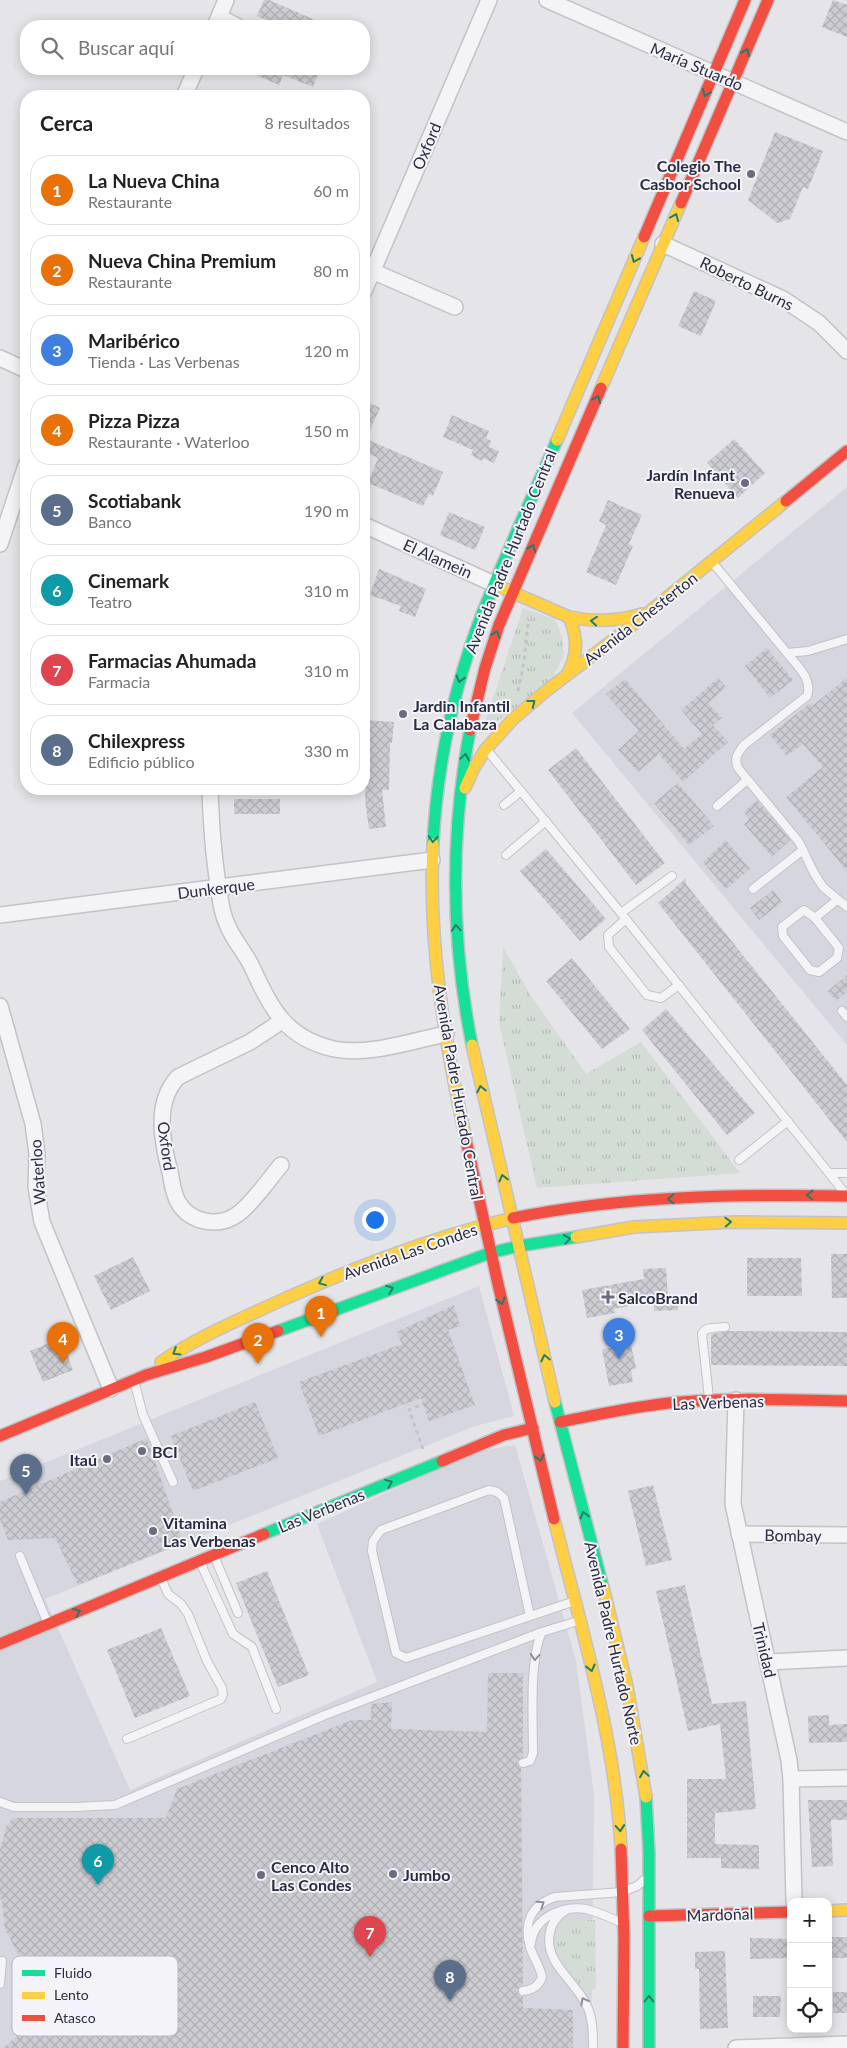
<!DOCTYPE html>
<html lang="es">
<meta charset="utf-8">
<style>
:root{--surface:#fff;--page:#f2f2f2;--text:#222;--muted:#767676;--line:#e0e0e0;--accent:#db2777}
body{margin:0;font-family:Lato,sans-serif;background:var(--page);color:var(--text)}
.controls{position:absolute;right:15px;bottom:15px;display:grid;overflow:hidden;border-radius:10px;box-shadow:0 2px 12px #0003}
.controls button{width:45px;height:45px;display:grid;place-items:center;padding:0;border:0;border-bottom:1px solid var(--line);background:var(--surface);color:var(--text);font:25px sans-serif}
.you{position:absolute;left:374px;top:1219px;width:18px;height:18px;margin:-12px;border:4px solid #fff;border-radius:50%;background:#1a73e8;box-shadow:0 0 0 8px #1a73e833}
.badge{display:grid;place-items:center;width:32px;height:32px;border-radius:50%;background:var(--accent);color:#fff;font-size:16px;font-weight:700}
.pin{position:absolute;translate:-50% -41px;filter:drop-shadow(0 1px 2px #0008)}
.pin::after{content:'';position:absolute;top:26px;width:18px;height:15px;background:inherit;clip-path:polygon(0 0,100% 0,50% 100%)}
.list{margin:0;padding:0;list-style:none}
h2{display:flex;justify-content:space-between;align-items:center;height:65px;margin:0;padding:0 20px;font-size:21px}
h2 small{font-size:16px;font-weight:400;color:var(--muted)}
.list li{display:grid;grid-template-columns:32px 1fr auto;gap:15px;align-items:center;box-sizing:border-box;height:70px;margin:0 10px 10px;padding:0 10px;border:1px solid var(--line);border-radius:20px}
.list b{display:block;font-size:19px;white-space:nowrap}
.list p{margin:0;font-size:16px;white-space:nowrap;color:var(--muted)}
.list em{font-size:16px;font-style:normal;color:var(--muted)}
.icon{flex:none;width:28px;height:28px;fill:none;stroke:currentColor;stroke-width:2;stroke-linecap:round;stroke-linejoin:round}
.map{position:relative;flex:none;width:847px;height:2048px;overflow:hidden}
.search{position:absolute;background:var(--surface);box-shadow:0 2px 12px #0003;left:20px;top:20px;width:350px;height:55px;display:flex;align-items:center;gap:12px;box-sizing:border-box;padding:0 18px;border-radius:20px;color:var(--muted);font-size:19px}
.panel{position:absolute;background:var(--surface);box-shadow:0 2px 12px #0003;left:20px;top:90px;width:350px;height:705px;border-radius:20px}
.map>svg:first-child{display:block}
.built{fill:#d5d6de}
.grass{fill:url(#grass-tufts)}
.building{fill:url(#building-cross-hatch)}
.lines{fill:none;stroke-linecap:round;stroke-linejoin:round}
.lane-casing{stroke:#c2c2c7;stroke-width:10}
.street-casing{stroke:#c2c2c7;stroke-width:18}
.fast-casing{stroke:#c2c2c7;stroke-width:14}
.slow-casing{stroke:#c2c2c7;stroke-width:14}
.jam-casing{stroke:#c2c2c7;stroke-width:14}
.path{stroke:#c3c4c9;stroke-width:3;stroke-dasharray:4 4;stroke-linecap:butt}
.lane{stroke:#f4f4f6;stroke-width:8}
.street{stroke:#f4f4f6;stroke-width:15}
.fast{stroke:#16e098;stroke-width:11}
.slow{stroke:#ffcf43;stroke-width:11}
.jam{stroke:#f24e42;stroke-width:11}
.oneway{stroke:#217e6a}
.oneway2{stroke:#8f909d}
.poi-dot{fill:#6b6d7e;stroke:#f3f3f8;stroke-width:2}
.labels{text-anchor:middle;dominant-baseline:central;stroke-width:4;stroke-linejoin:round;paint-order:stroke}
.street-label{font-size:16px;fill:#2a2d44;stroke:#f3f3f8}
.poi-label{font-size:16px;font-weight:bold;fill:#2a2d44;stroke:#f3f3f8;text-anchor:start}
.key{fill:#f3f3f8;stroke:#b7b8c2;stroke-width:1}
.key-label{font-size:14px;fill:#2a2d44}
</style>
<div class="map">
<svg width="847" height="2048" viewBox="0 0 847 2048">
<defs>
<pattern id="grass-tufts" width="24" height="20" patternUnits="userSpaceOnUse" patternTransform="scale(1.25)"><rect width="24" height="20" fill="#d3dcd5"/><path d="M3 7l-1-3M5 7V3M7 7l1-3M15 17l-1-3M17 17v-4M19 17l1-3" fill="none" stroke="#b5bdb8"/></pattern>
<pattern id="building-cross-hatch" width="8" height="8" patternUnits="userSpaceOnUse" patternTransform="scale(1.25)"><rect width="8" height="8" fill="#ccccd1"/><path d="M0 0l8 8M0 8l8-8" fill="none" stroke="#afb0b5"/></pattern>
</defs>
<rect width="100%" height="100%" fill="#e5e5e9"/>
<g class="built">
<path d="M847,487V1045L572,713Z"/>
<path d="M479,1286L514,1416L475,1426L45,1599L130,1790L377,1682L317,1524L479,1451L515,1445L576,1661L594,1795L591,2048H0V1481Z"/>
</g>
<g class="grass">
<path d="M523,608L555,619L562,637L564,655L550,683L492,725L481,734Z"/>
<path d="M503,947L531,996L586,1074L641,1042L740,1173L537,1188L499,1023Z"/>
<path d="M566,1920H595L596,1988L589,1992L582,1989L554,1946L557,1928Z"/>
</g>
<g class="building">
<path d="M264,0H269L329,26H279L257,16Z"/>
<path d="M833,0L847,5V37L822,27Z"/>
<path d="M243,69H320L313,87L283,75L279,85Z"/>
<path d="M775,132L823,151L808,189L803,187L790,219L777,223L748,200Z"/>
<path d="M694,291L716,301L701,336L678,326Z"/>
<path d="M364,400L380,408L366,439L443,472L433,496L429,494L423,506L368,483L378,458L364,451Z"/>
<path d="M452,415L489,431L486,438L491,441L489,447L499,451L494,463L483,458L482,461L471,455L473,450L443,437Z"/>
<path d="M734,439L765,473L738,498L707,463Z"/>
<path d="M608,500L642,515L629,544L633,546L616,585L586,572L606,525L599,521Z"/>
<path d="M449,512L485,527L475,550L440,535Z"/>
<path d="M379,569L426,589L415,617L399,611L401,606L370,595Z"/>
<path d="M767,648L793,680L770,698L745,666Z"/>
<path d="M718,678L726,687L708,703L722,718L713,725L728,742L683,782L659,754L638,772L618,750L639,731L606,694L625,679L684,749L702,734L681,710Z"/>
<path d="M847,678V871L786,797L823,767L803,744L787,756L770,735L810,703L812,706Z"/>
<path d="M364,720L394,722L392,743H390L389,790H382L386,827L369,829L365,800L368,741H364Z"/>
<path d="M576,748L665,863L636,885L548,770Z"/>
<path d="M678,783L714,826L689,845L654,803Z"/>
<rect x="234" y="799" width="46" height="15"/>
<path d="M757,800L790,840L772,857L744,824L749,819L744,812Z"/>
<path d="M726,840L750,869L726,889L703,862Z"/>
<path d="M546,849L606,919L580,941L520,871Z"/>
<path d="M686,878V884L847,1085V1142L658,903Z"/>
<path d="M773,890L782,902L759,920L750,908Z"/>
<path d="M572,958L630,1029L602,1049L546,981Z"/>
<path d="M847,975V992L836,1001L828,991Z"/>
<path d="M666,1009L755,1113L727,1135L642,1030Z"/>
<path d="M831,1254H847V1298H832Z"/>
<path d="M133,1257L150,1291L111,1310L94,1276Z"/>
<path d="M747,1258H801L802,1296H747Z"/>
<path d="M666,1268L668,1297H677L678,1310L654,1311V1301L614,1309L615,1313L587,1318L582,1290L644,1279L643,1269Z"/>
<path d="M454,1305L460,1326L448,1330L475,1405L429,1421L421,1398L319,1436L299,1382L402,1344L397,1332Z"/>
<path d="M728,1331L847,1332V1366L711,1365V1334Z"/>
<path d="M61,1338L73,1370L43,1382L30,1351Z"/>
<path d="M631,1345L636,1368L631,1370L633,1382L609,1386L602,1349Z"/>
<path d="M255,1402L278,1458L193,1491L171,1436Z"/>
<path d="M147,1438L183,1543L78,1585L55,1538L8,1540L0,1519V1502Z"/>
<path d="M653,1485L672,1560L646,1566L628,1491Z"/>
<path d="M267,1571L309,1675L278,1687L236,1583Z"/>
<path d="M685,1585L712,1704L746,1701L756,1809L715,1813V1844L759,1845V1869L721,1868V1858H687V1779H726L720,1724L688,1731L656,1591Z"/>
<path d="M161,1628L190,1696L135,1718L107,1650Z"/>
<path d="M488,1673H523V1757L517,1762L521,1768L523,1985L519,1987L518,1992L523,1997V2008L573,2010V2048H3L68,1994L26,1955L19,1956L5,1929L2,1900L0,1899V1851L6,1827L13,1818H166L177,1789L352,1720H371V1704L392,1702L391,1729L487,1732Z"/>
<path d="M829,1715V1725L847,1724V1742L809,1743L808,1716Z"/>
<path d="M808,1800H847V1820H831L833,1866L812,1867Z"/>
<rect x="829" y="1937" width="18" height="21"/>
<path d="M750,1938L791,1939V1958L750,1959Z"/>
<path d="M725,1951L728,2028L700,2029L699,1969H695V1952Z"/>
<rect x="833" y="1992" width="14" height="21"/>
<path d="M753,1996H781L780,2017H753Z"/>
</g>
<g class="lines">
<defs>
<g id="lane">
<path d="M713,563L787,653L808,651L847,639"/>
<path d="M787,653C797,666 813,679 807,696L744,745C737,754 734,758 738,768L799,842L814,873L823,887L847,907"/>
<path d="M487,750L621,913L844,1192"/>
<path d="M504,805L521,791"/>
<path d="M717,806L747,780"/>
<path d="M506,855L546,821"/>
<path d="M753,889L803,850"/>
<path d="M804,910L815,918L839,948L837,958L819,972L810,970L783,936L782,927Z"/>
<path d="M621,913L672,876"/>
<path d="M815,918L837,900"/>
<path d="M626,919L608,935L609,947L647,995L661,998L679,985"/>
<path d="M842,1011L847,1017"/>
<path d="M739,1160L788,1121"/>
<path d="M830,1173H847"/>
<path d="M135,1384L143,1415L173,1482"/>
<path d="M709,1398L702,1334C705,1326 717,1328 725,1327"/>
<path d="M20,1556L48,1624"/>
<path d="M215,1558L238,1613"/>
<path d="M200,1562L233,1634L252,1647L276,1709"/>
<path d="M530,1616L504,1498L497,1492L489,1490L381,1530L373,1541L372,1551L396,1653L406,1658L572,1602"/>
<path d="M127,1739L221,1699L223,1694L222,1688L207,1661L188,1614L181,1604L168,1594L161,1578"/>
<path d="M523,1763L530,1761L533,1753C533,1721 529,1659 542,1632L578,1621"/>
<path d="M0,1802L14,1807H75L115,1805L325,1715L542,1632"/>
<path d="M568,1909C559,1914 552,1922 550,1932C543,1963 576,1981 587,2006C593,2019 593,2034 593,2048"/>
<path d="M531,1943C534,1917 563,1905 586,1909C598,1912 609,1917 620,1922"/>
<path d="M0,1984L2,1961"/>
<path d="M523,1991C533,1990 539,1986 542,1977C540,1966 533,1957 530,1947C523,1923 531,1905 555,1897L622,1892L637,1886L644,1880"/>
</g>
<g id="street">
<path d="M547,0L847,132"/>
<path d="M219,17L237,26"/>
<path d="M215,26L226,0"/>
<path d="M184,96L196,69"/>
<path d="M663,244L783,299L819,323L847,351"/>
<path d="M372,271L455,307"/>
<path d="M364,291L489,0"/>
<path d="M0,358L26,370"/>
<path d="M364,525L494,584"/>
<path d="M0,544L26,465"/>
<path d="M210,789C211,821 213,852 218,884C220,897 221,912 227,924C233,940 245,952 252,967C271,1008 285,1038 334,1049C370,1056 410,1041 446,1034"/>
<path d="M0,915L432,860"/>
<path d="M0,1006L33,1124L37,1154L36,1187L42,1222L111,1389"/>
<path d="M281,1165C269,1179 254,1202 238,1214C219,1228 190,1223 178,1202C173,1193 172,1182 170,1172C162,1141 154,1103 178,1077L250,1042L282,1021"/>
<path d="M736,1400L733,1504L789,1760L791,1779L794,1902"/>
<path d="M739,1534L847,1535"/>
<path d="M768,1662L847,1658"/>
<path d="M791,1779L847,1778"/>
<path d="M736,2048L847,2044"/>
</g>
<g id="fast">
<path d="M470,730C450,835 451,940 472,1045"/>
<path d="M433,844C437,766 454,687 482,614C505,556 532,498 557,440"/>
<path d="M278,1331L490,1253L519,1246L576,1237"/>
<path d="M555,1402L603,1587"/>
<path d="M264,1534L442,1461"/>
<path d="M646,1797L649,1853V2048"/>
</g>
<g id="slow">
<path d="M601,388L681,203"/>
<path d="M557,440L644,237"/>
<path d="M498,586L569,617C594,622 617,622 642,614"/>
<path d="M567,675C578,655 578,638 569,617"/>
<path d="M465,788L474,768L485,750L513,719L546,691L643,617L786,501"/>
<path d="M433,844C428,944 445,1043 466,1140"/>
<path d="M472,1045L555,1402"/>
<path d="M576,1237L634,1227L735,1222L847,1223"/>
<path d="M161,1362C196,1338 234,1322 273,1304C351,1269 429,1238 513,1218"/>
<path d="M554,1519C581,1628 615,1736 621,1849"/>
<path d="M603,1587L627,1686L646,1797"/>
<path d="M828,1911L847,1910"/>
</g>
<g id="jam">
<path d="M681,203L768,0"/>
<path d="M644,237L745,0"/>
<path d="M786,501L847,451"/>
<path d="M470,730L485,668L499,625L601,388"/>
<path d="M466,1140L498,1284L554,1519"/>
<path d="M513,1218C623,1196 735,1194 847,1196"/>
<path d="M560,1422C596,1415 632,1407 669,1403C728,1397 787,1400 847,1401"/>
<path d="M0,1436L146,1375L206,1357L278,1331"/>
<path d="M442,1461L504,1435L533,1428"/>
<path d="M0,1644L264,1534"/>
<path d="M621,1849L624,1938L623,2048"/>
<path d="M649,1916L791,1912"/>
</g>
</defs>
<use href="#lane" class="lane-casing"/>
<use href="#street" class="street-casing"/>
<use href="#fast" class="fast-casing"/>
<use href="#slow" class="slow-casing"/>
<use href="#jam" class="jam-casing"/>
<g class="path">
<path d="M518,691L524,662L528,623"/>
<path d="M423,1449L409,1410L423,1404"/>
</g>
<use href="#lane" class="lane"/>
<use href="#street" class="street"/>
<use href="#fast" class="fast"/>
<use href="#slow" class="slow"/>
<use href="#jam" class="jam"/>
</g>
<defs><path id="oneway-chevron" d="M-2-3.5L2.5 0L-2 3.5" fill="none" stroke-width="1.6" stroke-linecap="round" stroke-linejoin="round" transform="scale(1.25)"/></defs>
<g class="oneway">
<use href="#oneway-chevron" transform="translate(746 52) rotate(-67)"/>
<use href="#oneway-chevron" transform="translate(706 93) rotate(113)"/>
<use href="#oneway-chevron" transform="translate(675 217) rotate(-67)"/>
<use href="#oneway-chevron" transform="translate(635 259) rotate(113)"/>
<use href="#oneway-chevron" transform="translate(597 399) rotate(-67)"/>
<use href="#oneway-chevron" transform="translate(532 548) rotate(-67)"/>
<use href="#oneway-chevron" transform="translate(594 621) rotate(-175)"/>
<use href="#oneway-chevron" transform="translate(496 634) rotate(-71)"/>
<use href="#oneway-chevron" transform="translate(460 679) rotate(105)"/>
<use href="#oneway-chevron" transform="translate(532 703) rotate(-38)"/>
<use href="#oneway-chevron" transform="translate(465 757) rotate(-81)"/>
<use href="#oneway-chevron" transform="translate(433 839) rotate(94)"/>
<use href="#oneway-chevron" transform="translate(456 928) rotate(-94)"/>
<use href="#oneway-chevron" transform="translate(481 1089) rotate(-102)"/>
<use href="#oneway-chevron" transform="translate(503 1178) rotate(-104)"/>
<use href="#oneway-chevron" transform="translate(810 1195) rotate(-179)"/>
<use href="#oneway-chevron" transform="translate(671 1199) rotate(177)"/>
<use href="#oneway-chevron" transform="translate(728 1222) rotate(-3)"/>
<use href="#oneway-chevron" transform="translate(567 1239) rotate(-10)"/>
<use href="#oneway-chevron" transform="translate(322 1282) rotate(158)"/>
<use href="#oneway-chevron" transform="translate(390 1289) rotate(-21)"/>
<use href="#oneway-chevron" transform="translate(501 1301) rotate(76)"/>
<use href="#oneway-chevron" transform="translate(176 1352) rotate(148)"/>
<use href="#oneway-chevron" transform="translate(545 1358) rotate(-103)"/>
<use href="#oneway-chevron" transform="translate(540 1458) rotate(76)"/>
<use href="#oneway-chevron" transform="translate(389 1483) rotate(-22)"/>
<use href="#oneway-chevron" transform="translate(584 1515) rotate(-105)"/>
<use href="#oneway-chevron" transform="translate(77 1612) rotate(-23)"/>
<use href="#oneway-chevron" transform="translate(591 1668) rotate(76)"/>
<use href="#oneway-chevron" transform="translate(644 1774) rotate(-99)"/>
<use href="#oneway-chevron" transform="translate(620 1828) rotate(85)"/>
<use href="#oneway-chevron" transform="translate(649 1999) rotate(-90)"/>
</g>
<g class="oneway2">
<use href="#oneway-chevron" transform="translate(535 1657) rotate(95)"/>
<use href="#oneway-chevron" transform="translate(541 1904) rotate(-34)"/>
<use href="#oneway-chevron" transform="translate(584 2001) rotate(-119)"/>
</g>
<g class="poi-dot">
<circle cx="751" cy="174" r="5"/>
<circle cx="745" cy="483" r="5"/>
<circle cx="403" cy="714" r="5"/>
<path d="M605.5 1289.5h5v5h5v5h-5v5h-5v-5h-5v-5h5z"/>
<circle cx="142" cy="1451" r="5"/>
<circle cx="107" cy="1459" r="5"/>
<circle cx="153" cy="1531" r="5"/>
<circle cx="393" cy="1874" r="5"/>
<circle cx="261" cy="1875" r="5"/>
</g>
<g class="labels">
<g class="street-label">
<text transform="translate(697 66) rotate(23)">María Stuardo</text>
<text transform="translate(426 146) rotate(-67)">Oxford</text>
<text transform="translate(747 283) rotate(26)">Roberto Burns</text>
<text transform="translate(510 551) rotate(-68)">Avenida Padre Hurtado Central</text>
<text transform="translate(438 558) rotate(24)">El Alamein</text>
<text transform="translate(640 618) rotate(-38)">Avenida Chesterton</text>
<text transform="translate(216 888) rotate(-7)">Dunkerque</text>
<text transform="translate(459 1092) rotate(80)">Avenida Padre Hurtado Central</text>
<text transform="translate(167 1146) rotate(82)">Oxford</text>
<text transform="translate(37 1172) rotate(-94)">Waterloo</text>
<text transform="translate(410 1251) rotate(-19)">Avenida Las Condes</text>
<text transform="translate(718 1402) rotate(-2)">Las Verbenas</text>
<text transform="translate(321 1510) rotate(-22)">Las Verbenas</text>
<text transform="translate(793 1535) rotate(1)">Bombay</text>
<text transform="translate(614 1643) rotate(77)">Avenida Padre Hurtado Norte</text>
<text transform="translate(765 1650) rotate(77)">Trinidad</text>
<text transform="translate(720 1914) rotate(-2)">Mardoñal</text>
</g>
<g class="poi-label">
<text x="741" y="165" text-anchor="end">Colegio The<tspan x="741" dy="18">Casbor School</tspan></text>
<text x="735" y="474" text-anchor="end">Jardín Infant<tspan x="735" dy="18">Renueva</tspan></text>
<text x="413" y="705">Jardin Infantil<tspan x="413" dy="18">La Calabaza</tspan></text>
<text x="618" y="1297">SalcoBrand</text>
<text x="152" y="1451">BCI</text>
<text x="97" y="1459" text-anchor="end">Itaú</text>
<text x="163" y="1522">Vitamina<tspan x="163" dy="18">Las Verbenas</tspan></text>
<text x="271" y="1866">Cenco Alto<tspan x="271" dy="18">Las Condes</tspan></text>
<text x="403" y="1874">Jumbo</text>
</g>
</g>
<rect x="12" y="1956" width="166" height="80" rx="8" class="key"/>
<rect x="22" y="1970" width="23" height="6" fill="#16e098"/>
<rect x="22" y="1992" width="23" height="7" fill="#ffcf43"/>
<rect x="22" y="2015" width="23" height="6" fill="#f24e42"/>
<g class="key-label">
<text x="54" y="1978">Fluido</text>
<text x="54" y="2000">Lento</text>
<text x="54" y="2023">Atasco</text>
</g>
</svg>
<div class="controls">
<button>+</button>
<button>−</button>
<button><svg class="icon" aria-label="locate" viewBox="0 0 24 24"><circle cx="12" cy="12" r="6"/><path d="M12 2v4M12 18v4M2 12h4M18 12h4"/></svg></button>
</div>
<div class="you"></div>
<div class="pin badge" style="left:321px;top:1337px;background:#e8710a">1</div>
<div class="pin badge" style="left:258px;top:1364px;background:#e8710a">2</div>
<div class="pin badge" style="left:619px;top:1359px;background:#3f7fe0">3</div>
<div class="pin badge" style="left:63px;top:1363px;background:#e8710a">4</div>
<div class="pin badge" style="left:26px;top:1495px;background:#5c6f8a">5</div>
<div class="pin badge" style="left:98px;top:1885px;background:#0f9aa8">6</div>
<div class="pin badge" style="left:370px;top:1957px;background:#e0444e">7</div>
<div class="pin badge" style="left:450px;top:2001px;background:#5c6f8a">8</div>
<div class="search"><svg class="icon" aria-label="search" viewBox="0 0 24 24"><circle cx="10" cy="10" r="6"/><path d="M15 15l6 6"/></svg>Buscar aquí</div>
<section class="panel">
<h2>Cerca<small>8 resultados</small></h2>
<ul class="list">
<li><span class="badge" style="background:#e8710a">1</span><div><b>La Nueva China</b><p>Restaurante</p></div><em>60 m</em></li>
<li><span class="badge" style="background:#e8710a">2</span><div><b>Nueva China Premium</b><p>Restaurante</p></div><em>80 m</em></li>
<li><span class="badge" style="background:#3f7fe0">3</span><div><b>Maribérico</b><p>Tienda · Las Verbenas</p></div><em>120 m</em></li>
<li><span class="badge" style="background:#e8710a">4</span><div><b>Pizza Pizza</b><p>Restaurante · Waterloo</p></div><em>150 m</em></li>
<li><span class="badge" style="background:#5c6f8a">5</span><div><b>Scotiabank</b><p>Banco</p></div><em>190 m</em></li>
<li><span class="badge" style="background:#0f9aa8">6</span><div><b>Cinemark</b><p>Teatro</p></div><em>310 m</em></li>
<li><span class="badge" style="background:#e0444e">7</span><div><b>Farmacias Ahumada</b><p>Farmacia</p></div><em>310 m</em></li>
<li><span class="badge" style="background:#5c6f8a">8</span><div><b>Chilexpress</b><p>Edificio público</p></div><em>330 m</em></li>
</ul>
</section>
</div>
